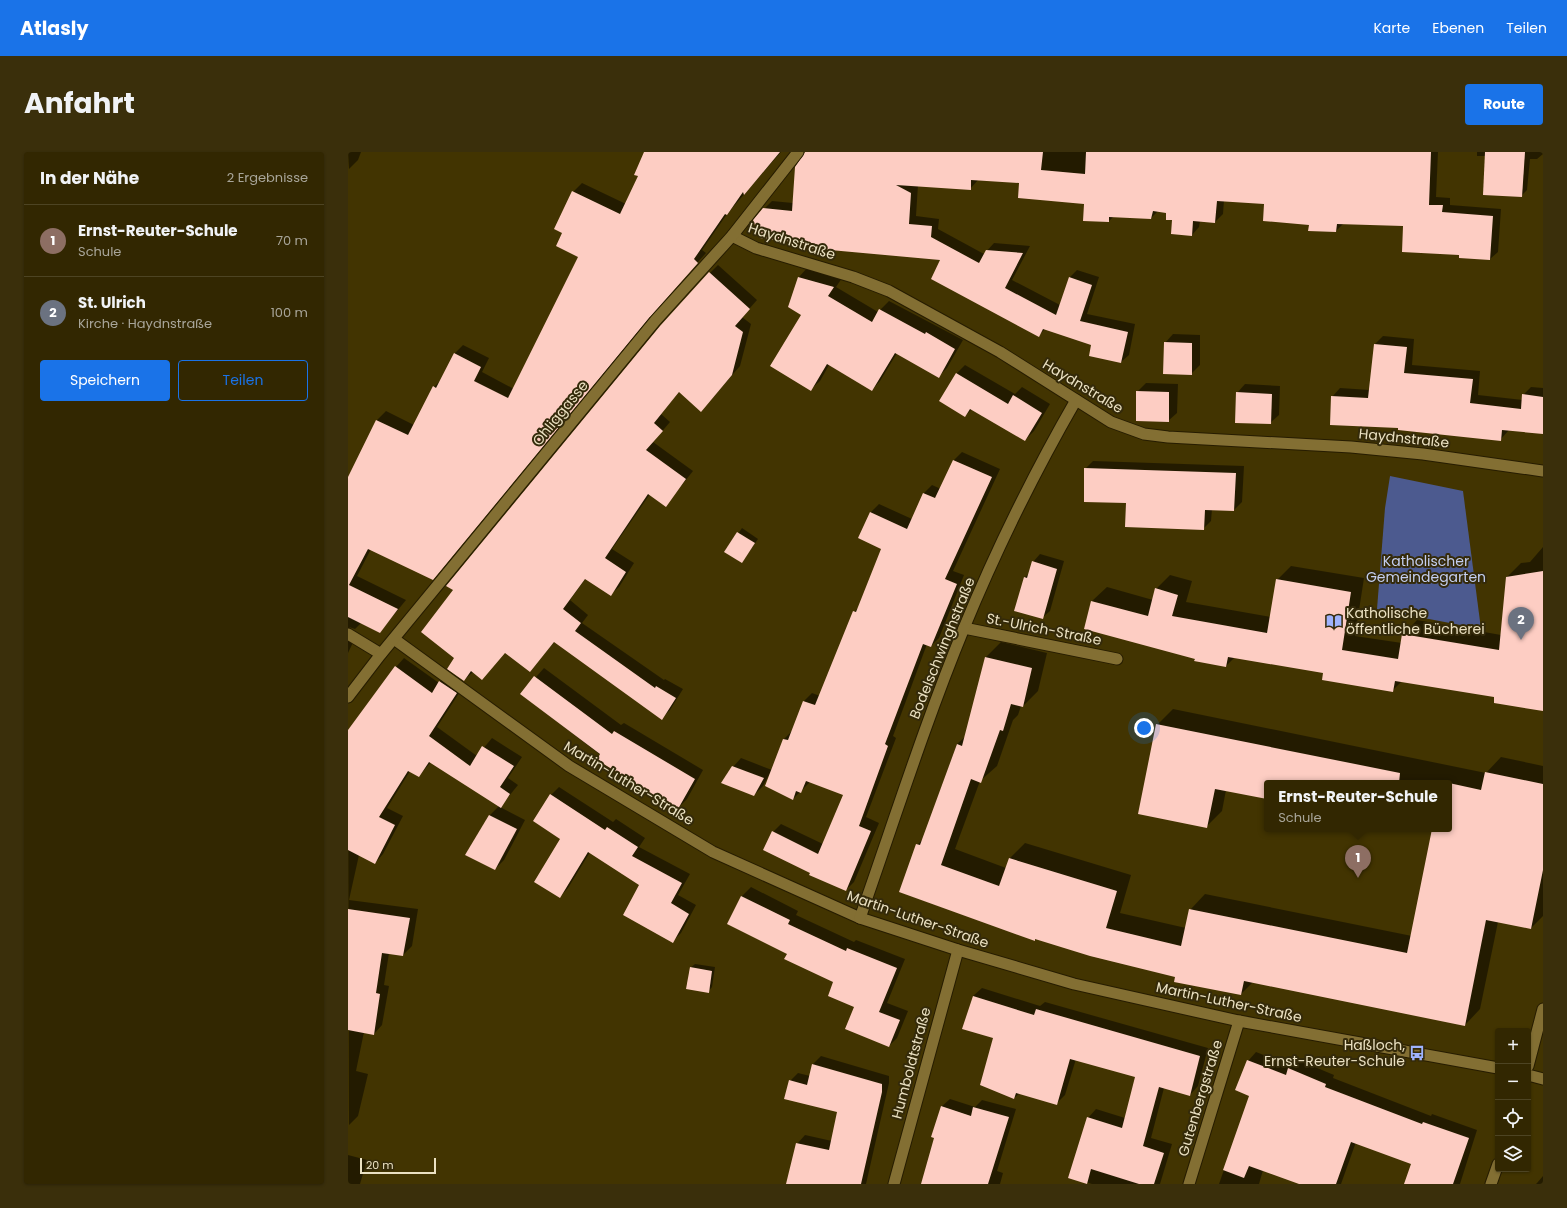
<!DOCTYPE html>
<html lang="de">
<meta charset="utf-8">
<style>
:root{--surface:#322701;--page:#3a2f0b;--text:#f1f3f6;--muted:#a8a599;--line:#4d4423;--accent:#1a73e8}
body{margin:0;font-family:Poppins,sans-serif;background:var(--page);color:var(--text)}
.controls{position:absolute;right:12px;bottom:12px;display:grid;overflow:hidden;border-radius:4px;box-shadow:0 1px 3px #0004}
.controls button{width:36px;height:36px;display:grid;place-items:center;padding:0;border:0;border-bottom:1px solid var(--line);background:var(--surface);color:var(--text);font:20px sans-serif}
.scale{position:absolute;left:12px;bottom:10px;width:76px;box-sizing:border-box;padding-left:4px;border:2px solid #ebe1c2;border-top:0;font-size:11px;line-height:14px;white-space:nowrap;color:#ebe1c2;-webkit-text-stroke:3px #342a0a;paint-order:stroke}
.you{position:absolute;left:796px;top:576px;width:14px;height:14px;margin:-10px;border:3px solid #fff;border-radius:50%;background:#1a73e8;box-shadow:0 0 0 6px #1a73e833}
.badge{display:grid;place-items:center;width:26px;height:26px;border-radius:50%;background:var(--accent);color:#fff;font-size:13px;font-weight:700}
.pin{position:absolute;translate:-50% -33px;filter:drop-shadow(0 1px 2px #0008)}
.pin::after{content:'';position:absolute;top:21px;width:14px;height:12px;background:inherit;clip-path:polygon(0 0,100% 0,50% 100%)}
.popup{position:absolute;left:916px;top:628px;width:188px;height:52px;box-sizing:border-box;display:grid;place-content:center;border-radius:4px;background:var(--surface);filter:drop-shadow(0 1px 3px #0005);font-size:13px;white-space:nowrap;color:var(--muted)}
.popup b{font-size:15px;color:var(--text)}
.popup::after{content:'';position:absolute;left:50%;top:100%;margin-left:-8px;border:8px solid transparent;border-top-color:var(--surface)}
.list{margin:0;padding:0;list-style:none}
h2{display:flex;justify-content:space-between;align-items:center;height:52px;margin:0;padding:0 16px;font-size:17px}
h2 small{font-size:13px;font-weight:400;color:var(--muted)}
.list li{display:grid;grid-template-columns:26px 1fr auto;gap:12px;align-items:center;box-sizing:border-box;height:72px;padding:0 16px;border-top:1px solid var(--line)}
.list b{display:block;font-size:15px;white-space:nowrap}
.list p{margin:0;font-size:13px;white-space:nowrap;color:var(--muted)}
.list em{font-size:13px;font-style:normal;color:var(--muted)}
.actions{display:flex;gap:8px;padding:12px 16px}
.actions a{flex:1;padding:9px 0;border:1px solid var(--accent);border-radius:4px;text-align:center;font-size:14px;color:var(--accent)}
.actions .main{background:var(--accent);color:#fff}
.icon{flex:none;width:22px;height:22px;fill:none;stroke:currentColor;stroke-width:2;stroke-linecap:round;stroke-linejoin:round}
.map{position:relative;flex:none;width:1195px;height:1032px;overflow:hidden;border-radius:4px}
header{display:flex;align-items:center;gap:24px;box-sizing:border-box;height:56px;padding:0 20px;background:var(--accent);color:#fff}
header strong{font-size:19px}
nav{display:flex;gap:22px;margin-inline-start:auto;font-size:14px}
.intro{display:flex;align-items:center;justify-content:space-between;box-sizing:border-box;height:96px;padding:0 24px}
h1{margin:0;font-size:28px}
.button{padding:10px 18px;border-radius:4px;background:var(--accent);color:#fff;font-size:14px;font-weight:700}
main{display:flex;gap:24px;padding:0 24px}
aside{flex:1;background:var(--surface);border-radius:4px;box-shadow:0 1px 3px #0004}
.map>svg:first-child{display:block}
.green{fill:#4c5a8f}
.shadow{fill:#0007}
.building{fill:#fdcdc3}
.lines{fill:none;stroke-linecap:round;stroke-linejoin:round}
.minor-casing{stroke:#261c00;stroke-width:13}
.secondary-casing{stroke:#261c00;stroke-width:13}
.minor{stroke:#836f33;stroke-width:11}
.secondary{stroke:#836f33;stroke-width:11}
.labels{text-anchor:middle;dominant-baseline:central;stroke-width:4;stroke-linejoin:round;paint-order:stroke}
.street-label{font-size:14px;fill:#ebe1c2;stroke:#342a0a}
.park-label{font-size:14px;fill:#c4cff1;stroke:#342a0a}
.poi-label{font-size:14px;fill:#ebe1c2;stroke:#342a0a;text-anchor:start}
</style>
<header>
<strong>Atlasly</strong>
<nav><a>Karte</a><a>Ebenen</a><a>Teilen</a></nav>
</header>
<div class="intro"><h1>Anfahrt</h1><a class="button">Route</a></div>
<main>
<aside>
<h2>In der Nähe<small>2 Ergebnisse</small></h2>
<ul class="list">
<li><span class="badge" style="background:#8d6e63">1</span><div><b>Ernst-Reuter-Schule</b><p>Schule</p></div><em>70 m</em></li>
<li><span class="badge" style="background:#6b7280">2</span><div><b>St. Ulrich</b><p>Kirche · Haydnstraße</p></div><em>100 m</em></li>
</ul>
<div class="actions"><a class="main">Speichern</a><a>Teilen</a></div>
</aside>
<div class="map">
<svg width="1195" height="1032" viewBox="0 0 1195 1032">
<rect width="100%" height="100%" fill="#423401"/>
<path class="green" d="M1042,324L1115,339L1133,477L1029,457L1037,356Z"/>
<g class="shadow">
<path d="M0,0H13L10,8L1,17Z"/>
<path d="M297,0H433L379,62L354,98L358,101L310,155L85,427L23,397L9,424L58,448L32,480L13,471L7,477L1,475L9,482L0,501V328L29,268L38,259L66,273L86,235L94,227L106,202L115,193L141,206L134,220L166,237L231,105L215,81L225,40L234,31L278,52L291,23Z"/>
<path d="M458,0H1090L1088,45L1102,46V53L1153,57L1150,100L1142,107L1112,102L1056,73L996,71L988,79L962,72L917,51L876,48L875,62L867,70L852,69L851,75L844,83L819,60L810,59L803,66L766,64L761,69L737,51L672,30L630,28L622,37L570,33L568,64L591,67L590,77L636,102L646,91L682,94L664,128L712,153L722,125L729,118L751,125L739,162L787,172L781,203L773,210L744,193L697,177L691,183L594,108L462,92L416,57L424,49L445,51Z"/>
<path d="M1129,0H1195V2L1189,7H1182L1179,38L1173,44L1138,4H1129Z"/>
<path d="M370,113L409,148L394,165L403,172L392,214L361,250L331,240L313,262L322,270L305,290L345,319L318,353L302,342L264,397L286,411L271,435L262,443L238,426L222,448L240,463L234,471L316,528L317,527L335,537L322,558L314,566L207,489L182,519L158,500L125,520L116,528L362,121Z"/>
<path d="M459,116L494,126L488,135L530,160L541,149L615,188L599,216L590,225L549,201L532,229L524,238L481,213L472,229L463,237L451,125Z"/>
<path d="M825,182L852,183V213L843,222L817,191Z"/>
<path d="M1035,184L1066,187L1064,213L1132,219L1130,243L1175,248V243L1183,235L1195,236V281L1161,278L1152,288L1051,275L984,245L992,236L1022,238L1027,192Z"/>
<path d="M617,213L667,242L674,235L702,252L686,279L677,288L624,257L617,264L609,221Z"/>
<path d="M798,231L830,232L829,261L820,269L789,240Z"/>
<path d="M897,232L932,234L931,263L922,271L889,241Z"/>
<path d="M614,300L652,317L605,419L616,423L591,486L583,494L579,492L545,584L548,586L518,665L531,671L506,730L498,738L463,721L425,680L433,672L475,692L497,643L462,630L445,647L423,619L415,634L406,643L385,615L393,606L424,618L436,587L444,579L456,549L464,541L472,544L506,460L511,455L535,397L511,386L523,360L531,352L564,367L576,341L584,333L593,337L606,308Z"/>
<path d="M745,309L896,314L894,350L886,358L864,357L863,369L855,377L779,350L737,317Z"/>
<path d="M394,376L410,387L394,410L378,399Z"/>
<path d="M1195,395V558L1147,544L1054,529L1044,539L976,520L887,505L878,514L744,449L759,435L805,448L808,437L822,423L844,429L838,450L923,465L929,428L943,414L1016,426L1007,484L1054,491L1055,483L1069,468L1153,483L1159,425L1173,411L1182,410Z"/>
<path d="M692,402L716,409L702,459L694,466L667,458L677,425L682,421L685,410Z"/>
<path d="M653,490L699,501L690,539L675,554H673L670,563L665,568L649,614L632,629L607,697L658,716L662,706L677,691L783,723L772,761L838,776L842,758L857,742L1064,784L1085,680L1071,677H1101V631H919V646L878,638L874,659L858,675L809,573L825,557L1138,621L1153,605L1195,614V764L1183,776L1150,770L1132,857L1117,873L905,830L893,842L688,786L686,788L552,740L569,693L575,687L609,592L618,584L638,505Z"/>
<path d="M56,506L91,531L101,520L117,532L89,575L129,604L144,586L174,605L160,626L170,633L152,655L177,668L156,708L147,717L118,702L142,663L151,654L83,610L71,624L62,619L39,656L55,664L35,702L27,711L11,703L1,748L70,757L64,794L55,803L41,801L36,833L41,834L34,873L26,882L16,880L8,919L20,922L10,964L1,973L0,580L48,515Z"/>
<path d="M196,516L273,573L276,571L355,618L339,647L330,656L289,631L173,542Z"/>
<path d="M211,635L265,670L268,667L297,686L291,695L342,722L330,743L348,753L333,781L325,789L293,733L242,700L220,736L212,745L214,686L203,643Z"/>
<path d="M403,735L450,759L448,763L506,790L508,788L557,807L539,851L560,859L549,886L541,894L487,829L383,766L394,744Z"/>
<path d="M347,812L367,815L364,835L360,840L342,816Z"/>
<path d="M634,836L692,854L697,850L860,896L850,934L842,943L816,936L803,986L824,992L812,1032H744L721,1025L740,966L748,957L777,966L789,924L728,907L717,943L709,951L672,941L666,946L647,886L625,844Z"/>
<path d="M908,900L944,914L950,908L986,923L985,926L1083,964L1084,962L1129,978L1112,1032H1057L1064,1011L1008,990L993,1032H954L915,1018L911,1032H871L902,943L900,909Z"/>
<path d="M473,904L541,924V931L518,1032H440L449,992L457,983L484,989L490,960L442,929L450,921L462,924L465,912Z"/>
<path d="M602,947L627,955L634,948L668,957L649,1019L655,1021L652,1032H574L588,986L593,955Z"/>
<path d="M0,1003L19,1008L12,1032H0Z"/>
<path d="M1195,1024V1032H1188L1189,1031Z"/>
</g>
<g class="building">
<path d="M296,0H432L396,43L395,40L379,63L377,62L346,107L350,111L302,165L85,428L20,397L1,433L50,457L32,481L0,465V325L28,268L60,283L85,234L88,236L106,201L133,215L126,229L160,246L230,105L208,94L214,81L206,77L224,39L272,62L290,24L286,23Z"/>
<path d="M457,0H695L693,18L737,22L738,0H1083L1081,53H1095L1094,60L1145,64L1142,108L1111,106V103L1054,100L1055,74L989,72L988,80L960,79L961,73L915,69L916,52L869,49L867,71L845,69L844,84L823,82L824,68H818V61L805,59L803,67L761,65V70L735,69L736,52L670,46L671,31L623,28V38L548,33L563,41L561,72L584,74L583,85L631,111L638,98L675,101L657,136L708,163L721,125L744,133L732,169L780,180L773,211L741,204L743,193L695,177L691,185L583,127L592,108L460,96L461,92L412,86L405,68L415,56L444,59L447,15Z"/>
<path d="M1137,0H1177L1174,45L1135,43Z"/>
<path d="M361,120L402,157L387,174L395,180L384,223L353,260L331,240L306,271L315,279L298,298L338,327L318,355L300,342L257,406L278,420L263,444L237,427L215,457L233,471L227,479L307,536L308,534L328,546L314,568L206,490L182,520L157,501L134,528L123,519L116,529L99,517L106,506L73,480L105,438L98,434L312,174Z"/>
<path d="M450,125L486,135L480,144L524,170L531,157L577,182L578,180L607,197L591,226L547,201L524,239L479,212L463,239L422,214L453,163L440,155Z"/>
<path d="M816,190L844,191V223L815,222Z"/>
<path d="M1026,192L1059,195L1056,221L1125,227L1122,251L1173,257L1174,242L1195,245V282L1154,278L1153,289L1050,278V276L982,273L983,244L1020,246Z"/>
<path d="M608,221L660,252L665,243L694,261L677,289L622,257L617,265L591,249Z"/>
<path d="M788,239L821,240V270L788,269Z"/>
<path d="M888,240L924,242L923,272L887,271Z"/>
<path d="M605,308L644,325L597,427L609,432L583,495L575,492L537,592L540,594L511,674L523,679L498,739L461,723L462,721L415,698L424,679L470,702L495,643L458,629L453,641L448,639L445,648L417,634L435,587L440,588L455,549L467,553L505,459L508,460L533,397L510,386L522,360L559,377L575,341L587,346Z"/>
<path d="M736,316L888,321L886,359L857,358L856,378L777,375L778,351L736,350Z"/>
<path d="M389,380L407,391L394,411L376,400Z"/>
<path d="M684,409L709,417L695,467L666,459L676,425L679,426Z"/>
<path d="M1195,419V559L1146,551V545L1047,529L1045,540L974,528L975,521L880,505L878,515L846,509L847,507L736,477L743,449L800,464L807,436L830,443L824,464L919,481L928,427L1003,440L994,498L1050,507L1054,482L1151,498L1158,425Z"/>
<path d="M637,505L684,516L675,555L663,552L655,579L652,578L633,631L623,627L593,713L651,734L661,706L769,739L758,776L833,794L841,757L1059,801L1084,677H1101V631L1133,638L1137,620L1195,632V718L1183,777L1138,768L1117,874L896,829L893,843L826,830L827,825L742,804L687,787V789L551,740L568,692L572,693L609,592L614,594Z"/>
<path d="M47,514L84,541L91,529L109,541L81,584L122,614L134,594L166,614L152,635L162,642L153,656L81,610L71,625L60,619L31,665L47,673L27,712L0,698V578Z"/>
<path d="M186,524L264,582L266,579L347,627L330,657L287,633V631L249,608L252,602L172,542Z"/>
<path d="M808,572L1052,621L1051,631H919V647L867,637L859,676L790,662Z"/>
<path d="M384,614L416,626L406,644L373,631Z"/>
<path d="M202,642L257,678L259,675L290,695L284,704L334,731L323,751L341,762L325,791L275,763L291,733L240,700L212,746L186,730L212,687L185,669Z"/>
<path d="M141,663L169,677L147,718L117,703Z"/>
<path d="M393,744L442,768L440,772L498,799L499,796L549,816L531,860L552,868L541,895L497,877L506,855L480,844L485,830L436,807L439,802L379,772Z"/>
<path d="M0,757L62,766L55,804L34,801L28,841L32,842L26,883L0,878Z"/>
<path d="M342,815L364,819L361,841L338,837Z"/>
<path d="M625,844L686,863L688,857L852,904L842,944L811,935L795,994L816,1001L806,1032H791L743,1017L739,1032L720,1026L739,965L774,976L787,925L722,907L709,953L668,941L666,947L632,933L645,886L614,877Z"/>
<path d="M899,908L938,923L940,916L978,932L977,935L1074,972L1075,970L1121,986L1105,1032H1056L1063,1012L1003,990L988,1032H951L901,1014L896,1026L875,1018L901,944L887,938Z"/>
<path d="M464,912L534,932V940L513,1032H438L448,991L481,998L489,960L436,947L441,928L459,933Z"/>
<path d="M593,954L623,964L625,955L661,965L640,1032H573L586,986L583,985Z"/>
</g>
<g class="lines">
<defs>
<g id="minor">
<path d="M384,84L408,96L505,125L541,139L652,200L763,270L796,282L820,285L1003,295L1075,302L1195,319"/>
<path d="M616,476L769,507"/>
<path d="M0,482L33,502"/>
<path d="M46,487L221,614L365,700L512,766L610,798L726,832L891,869L1150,916"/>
<path d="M0,545L33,502L307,169L384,84L450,0"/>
<path d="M512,766C546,669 577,571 616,476C648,398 686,321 728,248"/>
<path d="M1180,923L1195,927"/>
<path d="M546,1032L610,798"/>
<path d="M841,1032L891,869"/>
</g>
<g id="secondary">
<path d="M1180,914L1195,857"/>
<path d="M1143,1032L1150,1012"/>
</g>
</defs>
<use href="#minor" class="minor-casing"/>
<use href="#secondary" class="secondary-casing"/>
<use href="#minor" class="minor"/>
<use href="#secondary" class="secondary"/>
</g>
<defs>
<symbol id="library-bare" viewBox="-9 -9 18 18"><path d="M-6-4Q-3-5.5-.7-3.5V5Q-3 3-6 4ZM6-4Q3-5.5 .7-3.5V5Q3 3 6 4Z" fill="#9fb3fd" stroke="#342a0a" stroke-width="2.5" paint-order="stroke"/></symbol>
<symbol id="bus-bare" viewBox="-9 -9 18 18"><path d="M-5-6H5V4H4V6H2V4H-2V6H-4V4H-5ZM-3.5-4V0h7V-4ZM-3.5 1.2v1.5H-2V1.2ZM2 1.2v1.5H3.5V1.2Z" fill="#9fb3fd" stroke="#342a0a" stroke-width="2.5" paint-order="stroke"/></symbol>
</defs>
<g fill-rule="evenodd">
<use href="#library-bare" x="975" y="458" width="22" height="22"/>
<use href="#bus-bare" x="1058" y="890" width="22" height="22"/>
</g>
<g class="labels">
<g class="street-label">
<text transform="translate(444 89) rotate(18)">Haydnstraße</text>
<text transform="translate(735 234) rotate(31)">Haydnstraße</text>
<text transform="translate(212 261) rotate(-51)">Ohliggasse</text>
<text transform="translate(1056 286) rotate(6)">Haydnstraße</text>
<text transform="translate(696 477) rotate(11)">St.-Ulrich-Straße</text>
<text transform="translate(594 496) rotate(-68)">Bodelschwinghstraße</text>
<text transform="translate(281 631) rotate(31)">Martin-Luther-Straße</text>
<text transform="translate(570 767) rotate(19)">Martin-Luther-Straße</text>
<text transform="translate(881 850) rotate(12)">Martin-Luther-Straße</text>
<text transform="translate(563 911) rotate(-75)">Humboldtstraße</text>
<text transform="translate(852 946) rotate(-73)">Gutenbergstraße</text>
</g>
<g class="park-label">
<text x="1078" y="409">Katholischer<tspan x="1078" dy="16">Gemeindegarten</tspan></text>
</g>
<g class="poi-label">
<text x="998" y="461">Katholische<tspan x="998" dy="16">öffentliche Bücherei</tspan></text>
<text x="1057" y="893" text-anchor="end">Haßloch,<tspan x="1057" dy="16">Ernst-Reuter-Schule</tspan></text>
</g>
</g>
</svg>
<div class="controls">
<button>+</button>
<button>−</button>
<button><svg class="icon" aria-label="locate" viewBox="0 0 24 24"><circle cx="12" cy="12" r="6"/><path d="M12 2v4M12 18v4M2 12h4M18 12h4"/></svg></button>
<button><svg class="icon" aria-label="layers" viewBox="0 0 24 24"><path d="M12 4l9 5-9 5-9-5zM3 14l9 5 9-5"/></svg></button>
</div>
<div class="scale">20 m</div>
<div class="you"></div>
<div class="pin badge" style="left:1010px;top:726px;background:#8d6e63">1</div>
<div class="popup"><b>Ernst-Reuter-Schule</b>Schule</div>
<div class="pin badge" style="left:1173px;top:488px;background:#6b7280">2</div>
</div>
</main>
